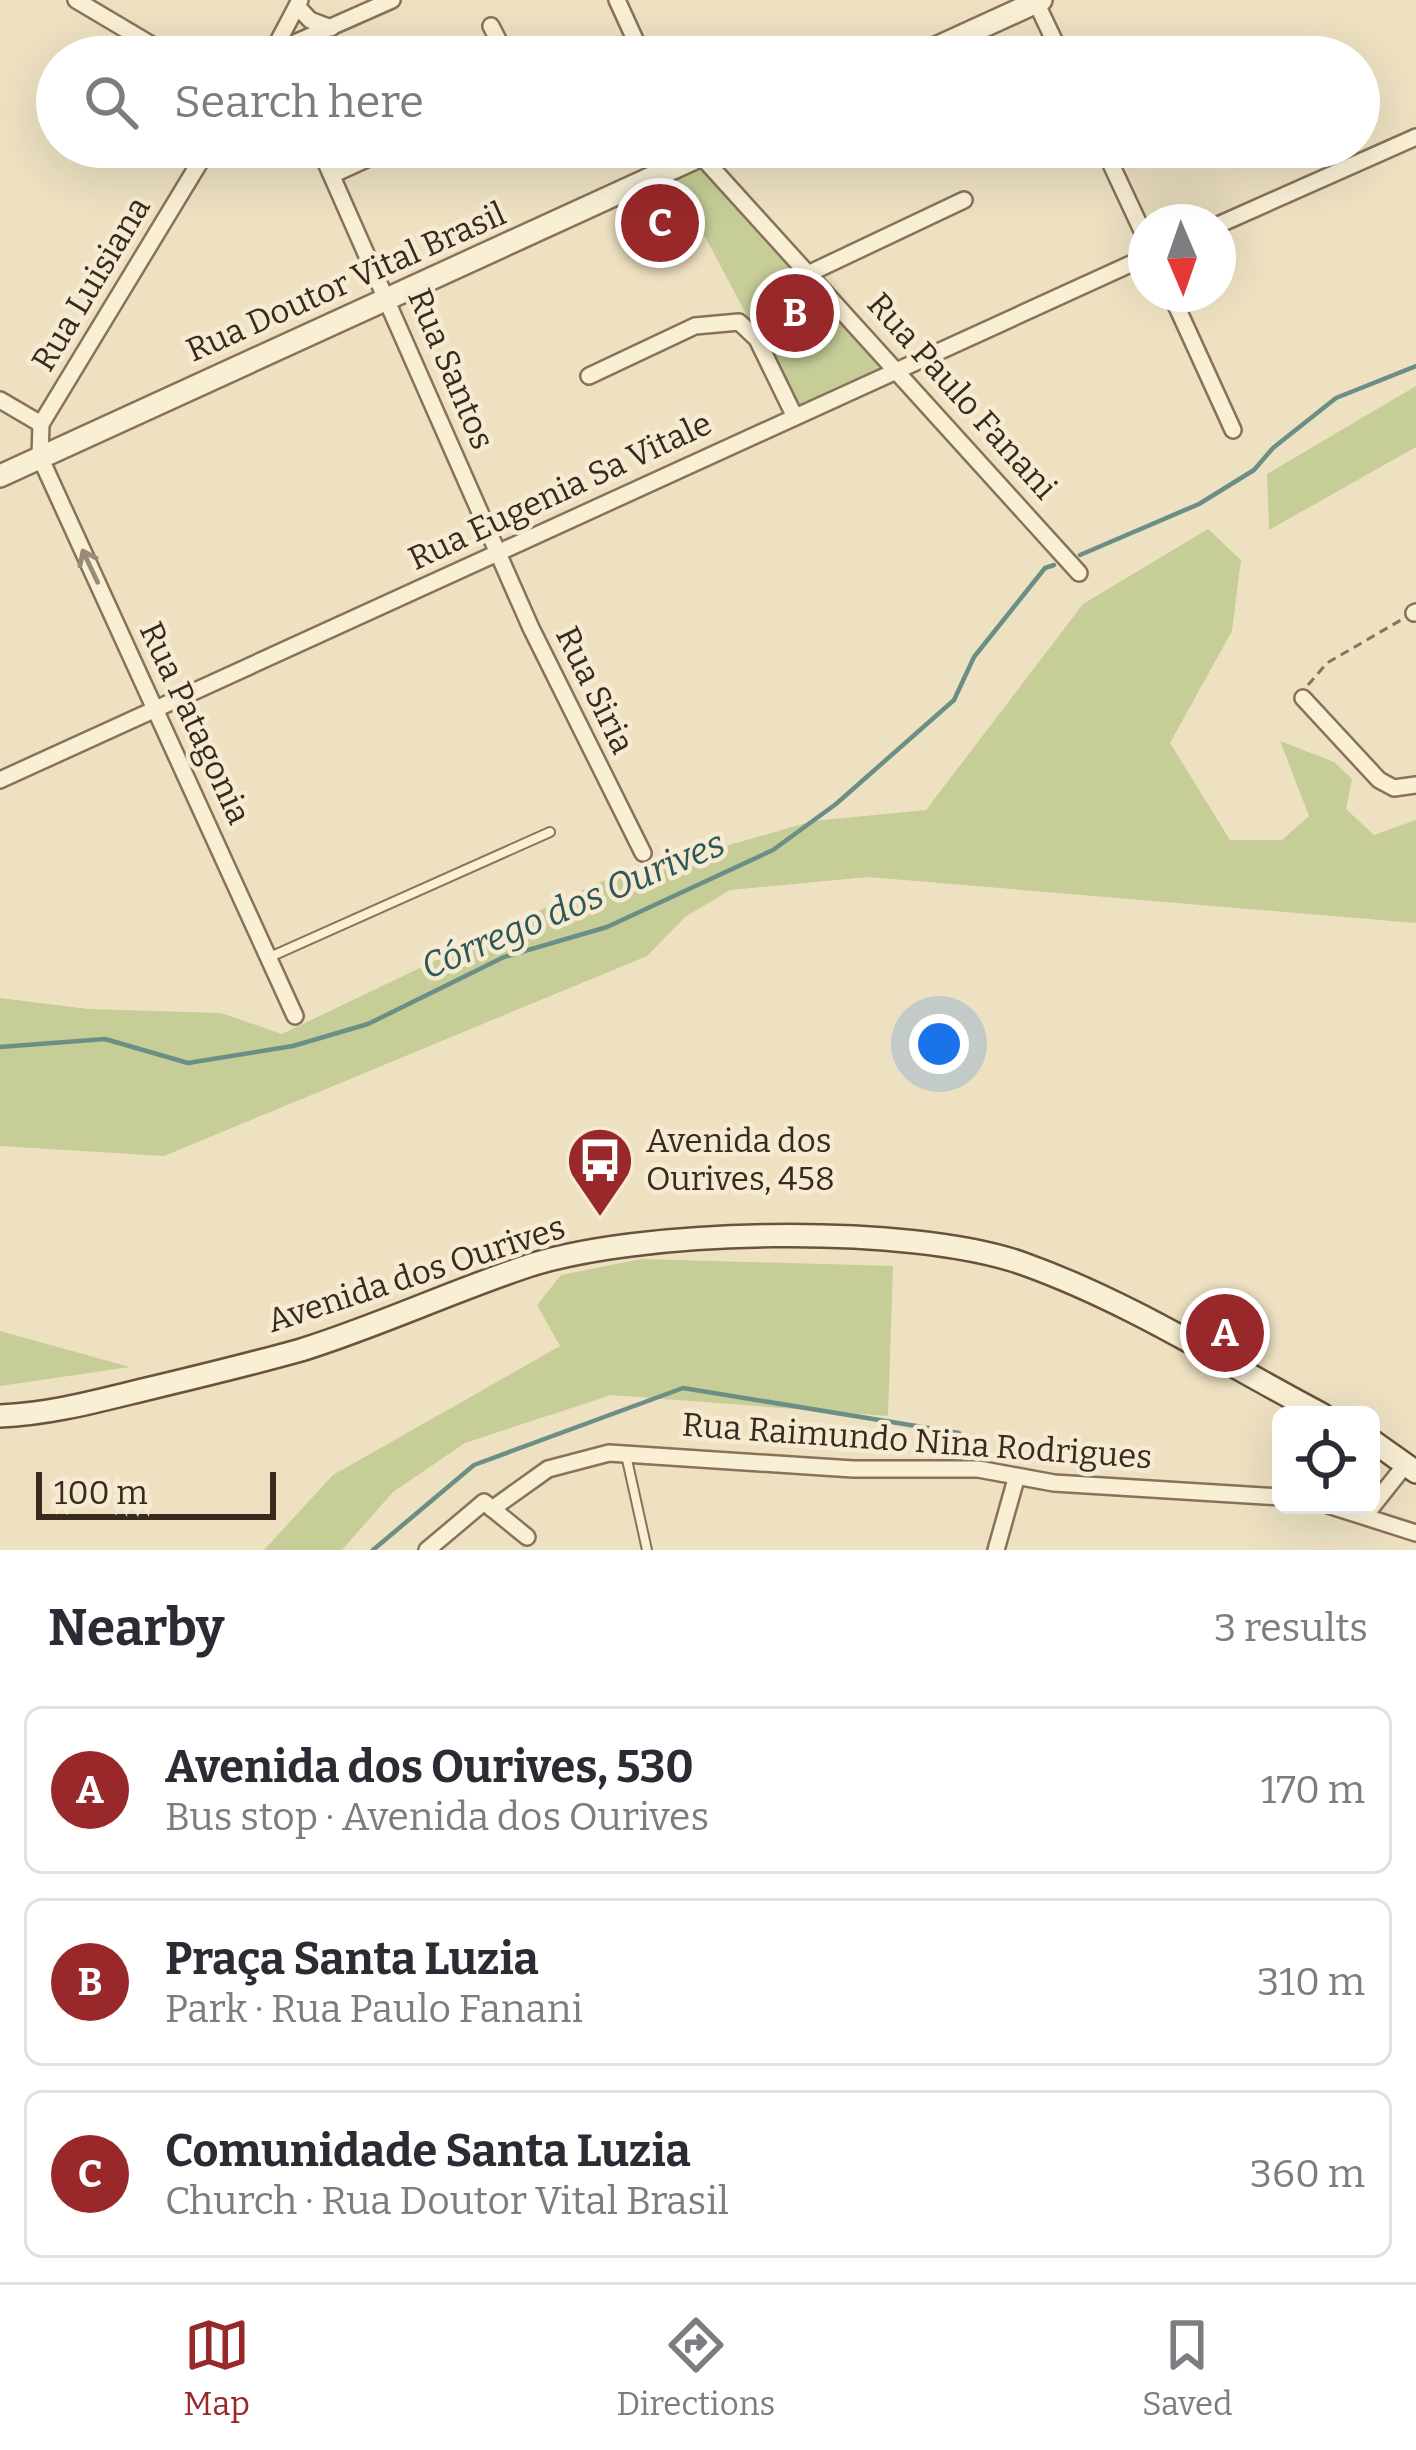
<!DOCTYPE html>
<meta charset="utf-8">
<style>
:root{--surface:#fff;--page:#f7f7f7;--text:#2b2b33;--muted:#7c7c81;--line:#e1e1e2;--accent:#982829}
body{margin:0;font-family:Bitter,serif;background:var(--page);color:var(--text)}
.controls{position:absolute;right:36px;bottom:36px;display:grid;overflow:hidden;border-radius:18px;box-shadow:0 12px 48px #0002}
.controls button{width:108px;height:108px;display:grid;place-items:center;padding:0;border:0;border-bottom:3px solid var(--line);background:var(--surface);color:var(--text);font:60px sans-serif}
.compass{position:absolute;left:1128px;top:204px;width:108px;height:108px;border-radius:50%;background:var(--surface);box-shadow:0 12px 48px #0002;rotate:178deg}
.scale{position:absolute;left:36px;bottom:30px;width:240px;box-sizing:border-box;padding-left:12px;border:6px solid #382a1d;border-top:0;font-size:33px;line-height:42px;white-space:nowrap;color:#382a1d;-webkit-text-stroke:9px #f6ebd2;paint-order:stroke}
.you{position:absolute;left:939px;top:1044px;width:42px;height:42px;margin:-30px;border:9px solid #fff;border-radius:50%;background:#1a73e8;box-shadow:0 0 0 18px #1a73e833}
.badge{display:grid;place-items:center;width:78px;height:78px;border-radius:50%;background:var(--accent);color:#fff;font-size:39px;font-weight:700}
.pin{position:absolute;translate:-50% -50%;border:6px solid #fff;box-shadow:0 3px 12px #0006}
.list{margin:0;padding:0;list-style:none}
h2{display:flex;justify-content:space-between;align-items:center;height:156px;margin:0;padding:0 48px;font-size:51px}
h2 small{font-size:39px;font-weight:400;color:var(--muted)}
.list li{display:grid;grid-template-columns:78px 1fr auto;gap:36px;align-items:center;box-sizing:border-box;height:168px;margin:0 24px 24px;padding:0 24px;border:3px solid var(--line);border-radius:18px}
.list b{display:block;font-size:45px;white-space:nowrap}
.list p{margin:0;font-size:39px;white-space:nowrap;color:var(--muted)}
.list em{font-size:39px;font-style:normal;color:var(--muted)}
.icon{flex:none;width:66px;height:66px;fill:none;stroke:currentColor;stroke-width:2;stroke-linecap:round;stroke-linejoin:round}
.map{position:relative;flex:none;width:1416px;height:1550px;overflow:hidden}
.search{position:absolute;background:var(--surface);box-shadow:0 12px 48px #0002;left:36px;right:36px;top:36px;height:132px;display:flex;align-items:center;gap:30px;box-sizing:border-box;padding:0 42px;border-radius:66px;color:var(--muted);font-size:45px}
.sheet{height:732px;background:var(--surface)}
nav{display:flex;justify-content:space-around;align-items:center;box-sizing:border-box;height:168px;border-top:3px solid var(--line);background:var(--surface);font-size:33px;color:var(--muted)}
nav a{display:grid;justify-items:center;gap:6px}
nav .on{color:var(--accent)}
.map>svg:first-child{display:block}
.green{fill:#c6cd96}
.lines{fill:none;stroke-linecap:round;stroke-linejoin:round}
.stream{stroke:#6b8f86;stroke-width:4.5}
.building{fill:#cd9b77}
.service-casing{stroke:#897259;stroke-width:12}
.minor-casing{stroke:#897259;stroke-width:20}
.tertiary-casing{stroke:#897259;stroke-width:26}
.secondary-casing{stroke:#6a533c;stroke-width:26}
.path{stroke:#897259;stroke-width:3;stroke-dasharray:9 6;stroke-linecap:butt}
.service{stroke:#f9efd5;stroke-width:8}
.minor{stroke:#f9efd5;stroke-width:15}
.tertiary{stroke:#f9efd5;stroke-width:21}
.secondary{stroke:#f9efd5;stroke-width:21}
.oneway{stroke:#988c79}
.labels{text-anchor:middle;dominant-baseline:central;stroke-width:9;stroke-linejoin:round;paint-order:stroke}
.street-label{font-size:33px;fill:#382a1d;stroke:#f6ebd2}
.poi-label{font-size:33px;fill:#382a1d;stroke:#f6ebd2;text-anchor:start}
.water-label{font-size:36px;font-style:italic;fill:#2c5855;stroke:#f6ebd2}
</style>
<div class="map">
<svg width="1416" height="1550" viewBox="0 0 1416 1550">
<rect width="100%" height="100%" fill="#eee1c2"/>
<g class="green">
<path d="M700,160L889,367L797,410L702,231L684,238L663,179Z"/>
<path d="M1416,386V447L1269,530L1267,474Z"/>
<path d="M1208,529L1241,560L1232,631L1170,743L1230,840H1282L1309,816L1280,741L1334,762L1352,779L1346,809L1374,835L1416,820V923L868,877L730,890L685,917L647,956L164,1156L0,1146V998L88,1009L221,1013L282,1034L597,883L813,821L926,810L1083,604Z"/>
<path d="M641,1259L893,1266L888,1416L611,1395L465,1443L393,1492L342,1550H264L333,1475L560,1346L537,1305L561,1275Z"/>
<path d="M0,1331L130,1367L0,1386Z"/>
</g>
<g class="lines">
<g class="stream">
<path d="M1080,555L1199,504L1254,470L1273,448L1336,398L1416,366"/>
<path d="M0,1047L105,1039L188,1063L293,1046L368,1024L504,957L607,927L773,850L836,804L954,700L974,657L1045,568L1054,565"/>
<path d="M373,1550L474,1465L683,1388L959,1433"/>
</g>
</g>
<path class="building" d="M661,201L678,235L659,242L642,211Z"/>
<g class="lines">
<defs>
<g id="service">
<path d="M270,957L550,832"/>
<path d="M626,1455L647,1550"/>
</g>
<g id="minor">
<path d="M76,0L172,57"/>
<path d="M617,0L643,57"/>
<path d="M1035,0L1062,57"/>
<path d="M297,6L310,20L331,28"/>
<path d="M491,26L507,57"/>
<path d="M271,55L300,0"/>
<path d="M275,57L272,53L392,0"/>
<path d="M209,147L41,424L40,457L295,1016"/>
<path d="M319,147L531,628L643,853"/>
<path d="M693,147L1079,573"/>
<path d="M1103,147L1146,239"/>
<path d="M332,175L393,147"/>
<path d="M1218,225L1416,137"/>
<path d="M812,272L964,200"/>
<path d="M1171,294L1233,430"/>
<path d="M589,376L695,326L739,322L757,339L795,417"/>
<path d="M0,400L41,424"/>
<path d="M1414,613L1416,612"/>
<path d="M1303,698L1379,780L1394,788L1416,785"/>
<path d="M0,780L1146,257"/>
<path d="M1328,1505L1416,1533"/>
<path d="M492,1509L548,1469L609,1453L853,1469H978L1054,1483L1281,1497"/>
<path d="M1367,1513L1406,1464"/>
<path d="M427,1550L484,1502L527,1537"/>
<path d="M996,1550L1016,1479"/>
</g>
<g id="tertiary">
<path d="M916,57L1041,0"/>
<path d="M0,476L719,147"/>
</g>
<g id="secondary">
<path d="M0,1416C52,1414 101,1400 151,1388C201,1376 251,1364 301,1350C375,1327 448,1293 522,1268C635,1228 911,1223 1024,1264C1130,1302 1224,1363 1323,1415"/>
<path d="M1371,1440L1416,1472"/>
</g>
</defs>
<use href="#service" class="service-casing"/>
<use href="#minor" class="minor-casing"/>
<use href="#tertiary" class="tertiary-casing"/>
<use href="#secondary" class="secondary-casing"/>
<path class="path" d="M1308,685L1327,663L1401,620"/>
<use href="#service" class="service"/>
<use href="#minor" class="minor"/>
<use href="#tertiary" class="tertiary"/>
<use href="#secondary" class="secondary"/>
</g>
<defs><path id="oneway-shaft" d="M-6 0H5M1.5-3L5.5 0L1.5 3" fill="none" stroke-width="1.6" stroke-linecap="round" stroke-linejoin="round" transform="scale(3)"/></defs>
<use class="oneway" href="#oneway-shaft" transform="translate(90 566) rotate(-115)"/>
<defs>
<symbol id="bus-pin" viewBox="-11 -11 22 30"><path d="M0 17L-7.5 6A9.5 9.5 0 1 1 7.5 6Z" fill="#982829" stroke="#f6ebd2"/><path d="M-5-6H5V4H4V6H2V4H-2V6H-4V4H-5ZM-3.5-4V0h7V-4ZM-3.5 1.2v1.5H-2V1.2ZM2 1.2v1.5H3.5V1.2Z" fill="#fff"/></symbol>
</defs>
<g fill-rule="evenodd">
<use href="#bus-pin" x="562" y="1122" width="76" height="104"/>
</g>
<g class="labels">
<g class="street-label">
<text transform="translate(346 282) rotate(-24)">Rua Doutor Vital Brasil</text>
<text transform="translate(91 284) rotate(-59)">Rua Luisiana</text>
<text transform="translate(451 369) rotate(67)">Rua Santos</text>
<text transform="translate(962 396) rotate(48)">Rua Paulo Fanani</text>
<text transform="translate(560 491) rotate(-25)">Rua Eugenia Sa Vitale</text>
<text transform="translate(595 690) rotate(64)">Rua Siria</text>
<text transform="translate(195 723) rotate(65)">Rua Patagonia</text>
<text transform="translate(416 1274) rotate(-18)">Avenida dos Ourives</text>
<text transform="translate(917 1441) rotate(4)">Rua Raimundo Nina Rodrigues</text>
</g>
<g class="poi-label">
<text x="646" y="1141">Avenida dos<tspan x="646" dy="38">Ourives, 458</tspan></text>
</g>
<g class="water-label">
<text transform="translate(573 905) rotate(-23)">Córrego dos Ourives</text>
</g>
</g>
</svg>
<div class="controls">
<button><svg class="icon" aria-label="locate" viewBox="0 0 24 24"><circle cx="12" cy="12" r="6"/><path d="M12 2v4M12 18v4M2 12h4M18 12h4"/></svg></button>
</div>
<svg class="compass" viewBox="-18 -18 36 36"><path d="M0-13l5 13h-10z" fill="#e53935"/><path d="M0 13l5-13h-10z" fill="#7c7c81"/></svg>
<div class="scale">100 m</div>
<div class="you"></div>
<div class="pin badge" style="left:1225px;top:1333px">A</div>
<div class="pin badge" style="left:795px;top:313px">B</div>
<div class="pin badge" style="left:660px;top:223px">C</div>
<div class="search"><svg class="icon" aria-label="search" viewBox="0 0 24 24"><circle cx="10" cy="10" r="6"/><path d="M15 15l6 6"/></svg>Search here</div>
</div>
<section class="sheet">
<h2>Nearby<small>3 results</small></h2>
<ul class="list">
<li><span class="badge">A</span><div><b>Avenida dos Ourives, 530</b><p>Bus stop · Avenida dos Ourives</p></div><em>170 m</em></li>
<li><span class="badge">B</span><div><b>Praça Santa Luzia</b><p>Park · Rua Paulo Fanani</p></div><em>310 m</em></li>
<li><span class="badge">C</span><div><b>Comunidade Santa Luzia</b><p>Church · Rua Doutor Vital Brasil</p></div><em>360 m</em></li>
</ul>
</section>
<nav>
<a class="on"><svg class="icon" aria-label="map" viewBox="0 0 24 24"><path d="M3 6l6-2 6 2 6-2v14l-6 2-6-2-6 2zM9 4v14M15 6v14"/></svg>Map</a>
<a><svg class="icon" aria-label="directions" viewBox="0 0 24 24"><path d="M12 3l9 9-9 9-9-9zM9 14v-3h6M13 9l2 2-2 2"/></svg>Directions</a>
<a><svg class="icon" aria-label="saved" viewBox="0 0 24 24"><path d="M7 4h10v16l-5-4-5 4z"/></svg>Saved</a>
</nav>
